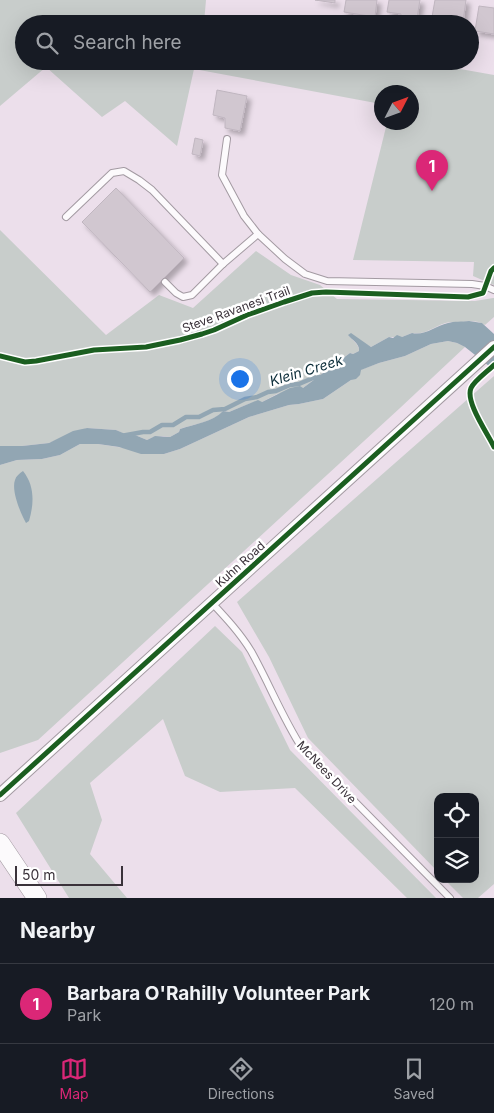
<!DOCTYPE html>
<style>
:root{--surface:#171b24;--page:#242831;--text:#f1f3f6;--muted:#9ea1a6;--line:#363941;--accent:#db2777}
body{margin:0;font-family:Inter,sans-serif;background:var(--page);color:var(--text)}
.controls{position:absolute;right:15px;bottom:15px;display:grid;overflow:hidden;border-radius:10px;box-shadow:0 5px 20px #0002}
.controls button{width:45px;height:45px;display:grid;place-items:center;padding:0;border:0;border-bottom:1px solid var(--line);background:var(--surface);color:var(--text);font:25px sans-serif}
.compass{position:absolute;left:374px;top:85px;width:45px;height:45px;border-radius:50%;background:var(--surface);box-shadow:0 5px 20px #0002;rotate:48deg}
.scale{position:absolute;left:15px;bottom:12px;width:108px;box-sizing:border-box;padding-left:5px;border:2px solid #3a323a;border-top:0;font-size:14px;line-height:18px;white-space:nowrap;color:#3a323a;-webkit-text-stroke:4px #fff;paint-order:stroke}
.you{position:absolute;left:239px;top:378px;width:18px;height:18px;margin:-12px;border:4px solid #fff;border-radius:50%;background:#1a73e8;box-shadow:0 0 0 8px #1a73e833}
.badge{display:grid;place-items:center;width:32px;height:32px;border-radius:50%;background:var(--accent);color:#fff;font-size:16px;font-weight:700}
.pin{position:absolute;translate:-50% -41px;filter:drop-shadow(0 1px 2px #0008)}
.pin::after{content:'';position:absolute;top:26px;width:18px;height:15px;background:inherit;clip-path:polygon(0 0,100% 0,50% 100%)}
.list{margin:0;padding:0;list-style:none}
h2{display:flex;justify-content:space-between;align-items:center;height:65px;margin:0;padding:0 20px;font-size:21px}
h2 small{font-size:16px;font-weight:400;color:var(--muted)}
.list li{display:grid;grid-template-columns:32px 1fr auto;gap:15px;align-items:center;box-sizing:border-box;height:80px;padding:0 20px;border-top:1px solid var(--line)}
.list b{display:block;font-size:19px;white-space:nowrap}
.list p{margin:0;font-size:16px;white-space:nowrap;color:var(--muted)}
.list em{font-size:16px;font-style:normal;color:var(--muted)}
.icon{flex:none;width:28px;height:28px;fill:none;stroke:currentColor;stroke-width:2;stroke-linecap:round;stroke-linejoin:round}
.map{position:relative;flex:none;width:494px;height:898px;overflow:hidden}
.search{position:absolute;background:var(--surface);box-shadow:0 5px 20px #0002;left:15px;right:15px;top:15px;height:55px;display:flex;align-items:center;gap:12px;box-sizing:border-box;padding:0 18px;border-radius:28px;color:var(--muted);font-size:19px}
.sheet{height:145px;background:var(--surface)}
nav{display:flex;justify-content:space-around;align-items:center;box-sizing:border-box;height:70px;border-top:1px solid var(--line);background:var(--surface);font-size:14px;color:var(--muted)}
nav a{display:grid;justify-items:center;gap:2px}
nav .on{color:var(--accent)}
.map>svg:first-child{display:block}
.green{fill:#c8cdcb}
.water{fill:#92a6b3}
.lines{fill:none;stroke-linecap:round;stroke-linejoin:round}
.stream{stroke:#92a6b3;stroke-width:4.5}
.building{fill:#d1c7d0;stroke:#c0b6c0;filter:url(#shadow)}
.service-casing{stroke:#a39aa2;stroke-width:8}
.minor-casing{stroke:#a39aa2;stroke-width:14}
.primary-casing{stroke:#a39aa2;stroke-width:20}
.service{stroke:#fcfafc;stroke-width:6}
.minor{stroke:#fcfafc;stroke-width:12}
.primary{stroke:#fcfafc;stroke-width:19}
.cycleway-casing{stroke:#fff;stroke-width:8}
.cycleway{stroke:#1b5e20;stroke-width:5}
.labels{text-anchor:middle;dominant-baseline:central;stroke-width:5;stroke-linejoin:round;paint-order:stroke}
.street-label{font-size:12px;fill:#3a323a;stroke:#fff}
.water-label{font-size:14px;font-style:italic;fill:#0d2e3a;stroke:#fff}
</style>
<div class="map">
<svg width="494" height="898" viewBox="0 0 494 898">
<defs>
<filter id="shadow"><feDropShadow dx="4" dy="4" stdDeviation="2.5" flood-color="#0004"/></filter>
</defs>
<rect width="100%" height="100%" fill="#ecdfeb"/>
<g class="green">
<path d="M0,0H206L204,23L206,24H24V61H415L494,75V285L473,276L474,262L353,260L387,123L412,122V92H382L381,104L194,69L177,146L125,101L102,117L46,67L0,106Z"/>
<path d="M0,230L106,335L159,295L193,308L256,251L291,275L320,285L337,299L475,301L493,298H494V317L485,325C477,319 467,322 458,322C455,323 452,322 450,322C436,324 426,336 412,333L402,337H389L371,347L348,335C352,340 360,345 359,351L353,354L350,353L303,388L277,394L262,402H256L251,403L229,412L223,411C214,422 194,424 180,429L179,432L170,437L163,436L153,437L147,440L135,435L130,437L116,430L87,428L49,443L22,446H0Z"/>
<path d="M448,341L457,343L465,347L400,408L38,740L0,753V465L17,460L42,459L60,455L80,444H98L164,454L180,449L249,417L289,405L299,404L323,399L351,380L360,370L379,363L405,356L431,344Z"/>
<path d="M494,376V884L478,898H463L444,879H475V797H438V872L308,738L269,657L237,602Z"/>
<path d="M215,626L242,652L290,750L436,898H407L295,788L220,792L185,776L163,719L90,783L102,820L90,854L127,898H69L16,813Z"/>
</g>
<g class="water">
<path d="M469,321L482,323L494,334V370L465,347L457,343L448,341L431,344L405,356L379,363L361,370L360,375L356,379L351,380L323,399L299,404L289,405L249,417L180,449L164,454H141L119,447L98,444H80L60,455L42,459L17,460L0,465V446H22L49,443L73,431L87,428L116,430L130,436L135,435L147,440L155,436L170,437L179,432L180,429C194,424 213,422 223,411L229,412L258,400L262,402L290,388L300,386L303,388L350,353L353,354L359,351C360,344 352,340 348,335L351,333L371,347L389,337L393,338L397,335L402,337L412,333C425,336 435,326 448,323C454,321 462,322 469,321Z"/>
<path d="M23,471C35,486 34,504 29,521L26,523C21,514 11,491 15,480C16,476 19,474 23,471Z"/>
</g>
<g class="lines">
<path class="stream" d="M121,436L143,432H150L162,425H173L186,417H199L213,410L225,409L245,399L257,397L268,392L276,391L290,385L299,384L313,378L322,377"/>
</g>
<g class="building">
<path d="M315,0H335V3Z"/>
<path d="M346,0H377L375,17L344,12Z"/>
<path d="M389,0H420L416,24L400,23L401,14L387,12Z"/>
<path d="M435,0H466L463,22L432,17Z"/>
<path d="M479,6L494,8V34L475,31Z"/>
<path d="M217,90L247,96L240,131L225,128V118L213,115Z"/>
<path d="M195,138L203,140L200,156L192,154Z"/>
<path d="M116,188L184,258L150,292L82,222Z"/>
</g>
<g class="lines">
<defs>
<g id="service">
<path d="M227,139L222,175L244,216L258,234L285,259L305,274L327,281L472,284L485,286L494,290"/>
<path d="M66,217L112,173L124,171L139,180L152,190L223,264"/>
<path d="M165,282L176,293L183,297L192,295L223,264L258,234"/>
<path d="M212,603C226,618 240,633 251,651C269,683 282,717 302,748L450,898"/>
</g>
<path id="minor" d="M0,795L494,347"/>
<path id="primary" d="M0,843L37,898"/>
</defs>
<use href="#service" class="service-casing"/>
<use href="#minor" class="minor-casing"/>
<use href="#primary" class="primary-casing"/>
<use href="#service" class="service"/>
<use href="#minor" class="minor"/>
<use href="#primary" class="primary"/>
<defs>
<g id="cycleway">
<path d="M0,356L25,362L36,361L94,350L146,347L180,340L202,334L214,330L247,315L284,302L312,293L326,292L468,297L483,293L491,271L494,268"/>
<path d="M494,365C488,371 474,381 471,388C465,402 488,434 494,447"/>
<path d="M0,795L494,347"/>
</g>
</defs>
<use href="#cycleway" class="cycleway-casing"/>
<use href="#cycleway" class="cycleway"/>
</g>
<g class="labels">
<g class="street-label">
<text transform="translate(236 309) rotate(-20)">Steve Ravanesi Trail</text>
<text transform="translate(240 564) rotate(-42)">Kuhn Road</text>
<text transform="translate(327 772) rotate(47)">McNees Drive</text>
</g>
<g class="water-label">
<text transform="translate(306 370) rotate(-17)">Klein Creek</text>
</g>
</g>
</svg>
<div class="controls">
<button><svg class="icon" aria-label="locate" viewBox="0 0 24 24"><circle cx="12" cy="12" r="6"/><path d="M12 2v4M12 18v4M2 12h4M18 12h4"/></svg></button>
<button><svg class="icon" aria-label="layers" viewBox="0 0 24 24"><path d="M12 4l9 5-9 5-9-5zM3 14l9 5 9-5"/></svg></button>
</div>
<svg class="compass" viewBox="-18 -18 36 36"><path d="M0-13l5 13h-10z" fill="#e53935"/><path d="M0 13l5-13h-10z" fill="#9ea1a6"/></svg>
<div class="scale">50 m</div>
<div class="you"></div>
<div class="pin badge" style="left:432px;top:191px">1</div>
<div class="search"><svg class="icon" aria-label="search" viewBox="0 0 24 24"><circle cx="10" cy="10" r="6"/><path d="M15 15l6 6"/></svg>Search here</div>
</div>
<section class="sheet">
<h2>Nearby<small></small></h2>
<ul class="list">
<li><span class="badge">1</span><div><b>Barbara O'Rahilly Volunteer Park</b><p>Park</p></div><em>120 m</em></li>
</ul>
</section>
<nav>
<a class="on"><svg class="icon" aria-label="map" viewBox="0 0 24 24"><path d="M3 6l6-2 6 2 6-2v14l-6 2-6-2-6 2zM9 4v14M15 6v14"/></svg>Map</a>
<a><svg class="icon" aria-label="directions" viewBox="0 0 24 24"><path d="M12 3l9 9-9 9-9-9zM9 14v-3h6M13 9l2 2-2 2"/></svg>Directions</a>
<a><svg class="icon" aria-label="saved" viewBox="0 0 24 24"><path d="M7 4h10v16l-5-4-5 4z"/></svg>Saved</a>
</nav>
